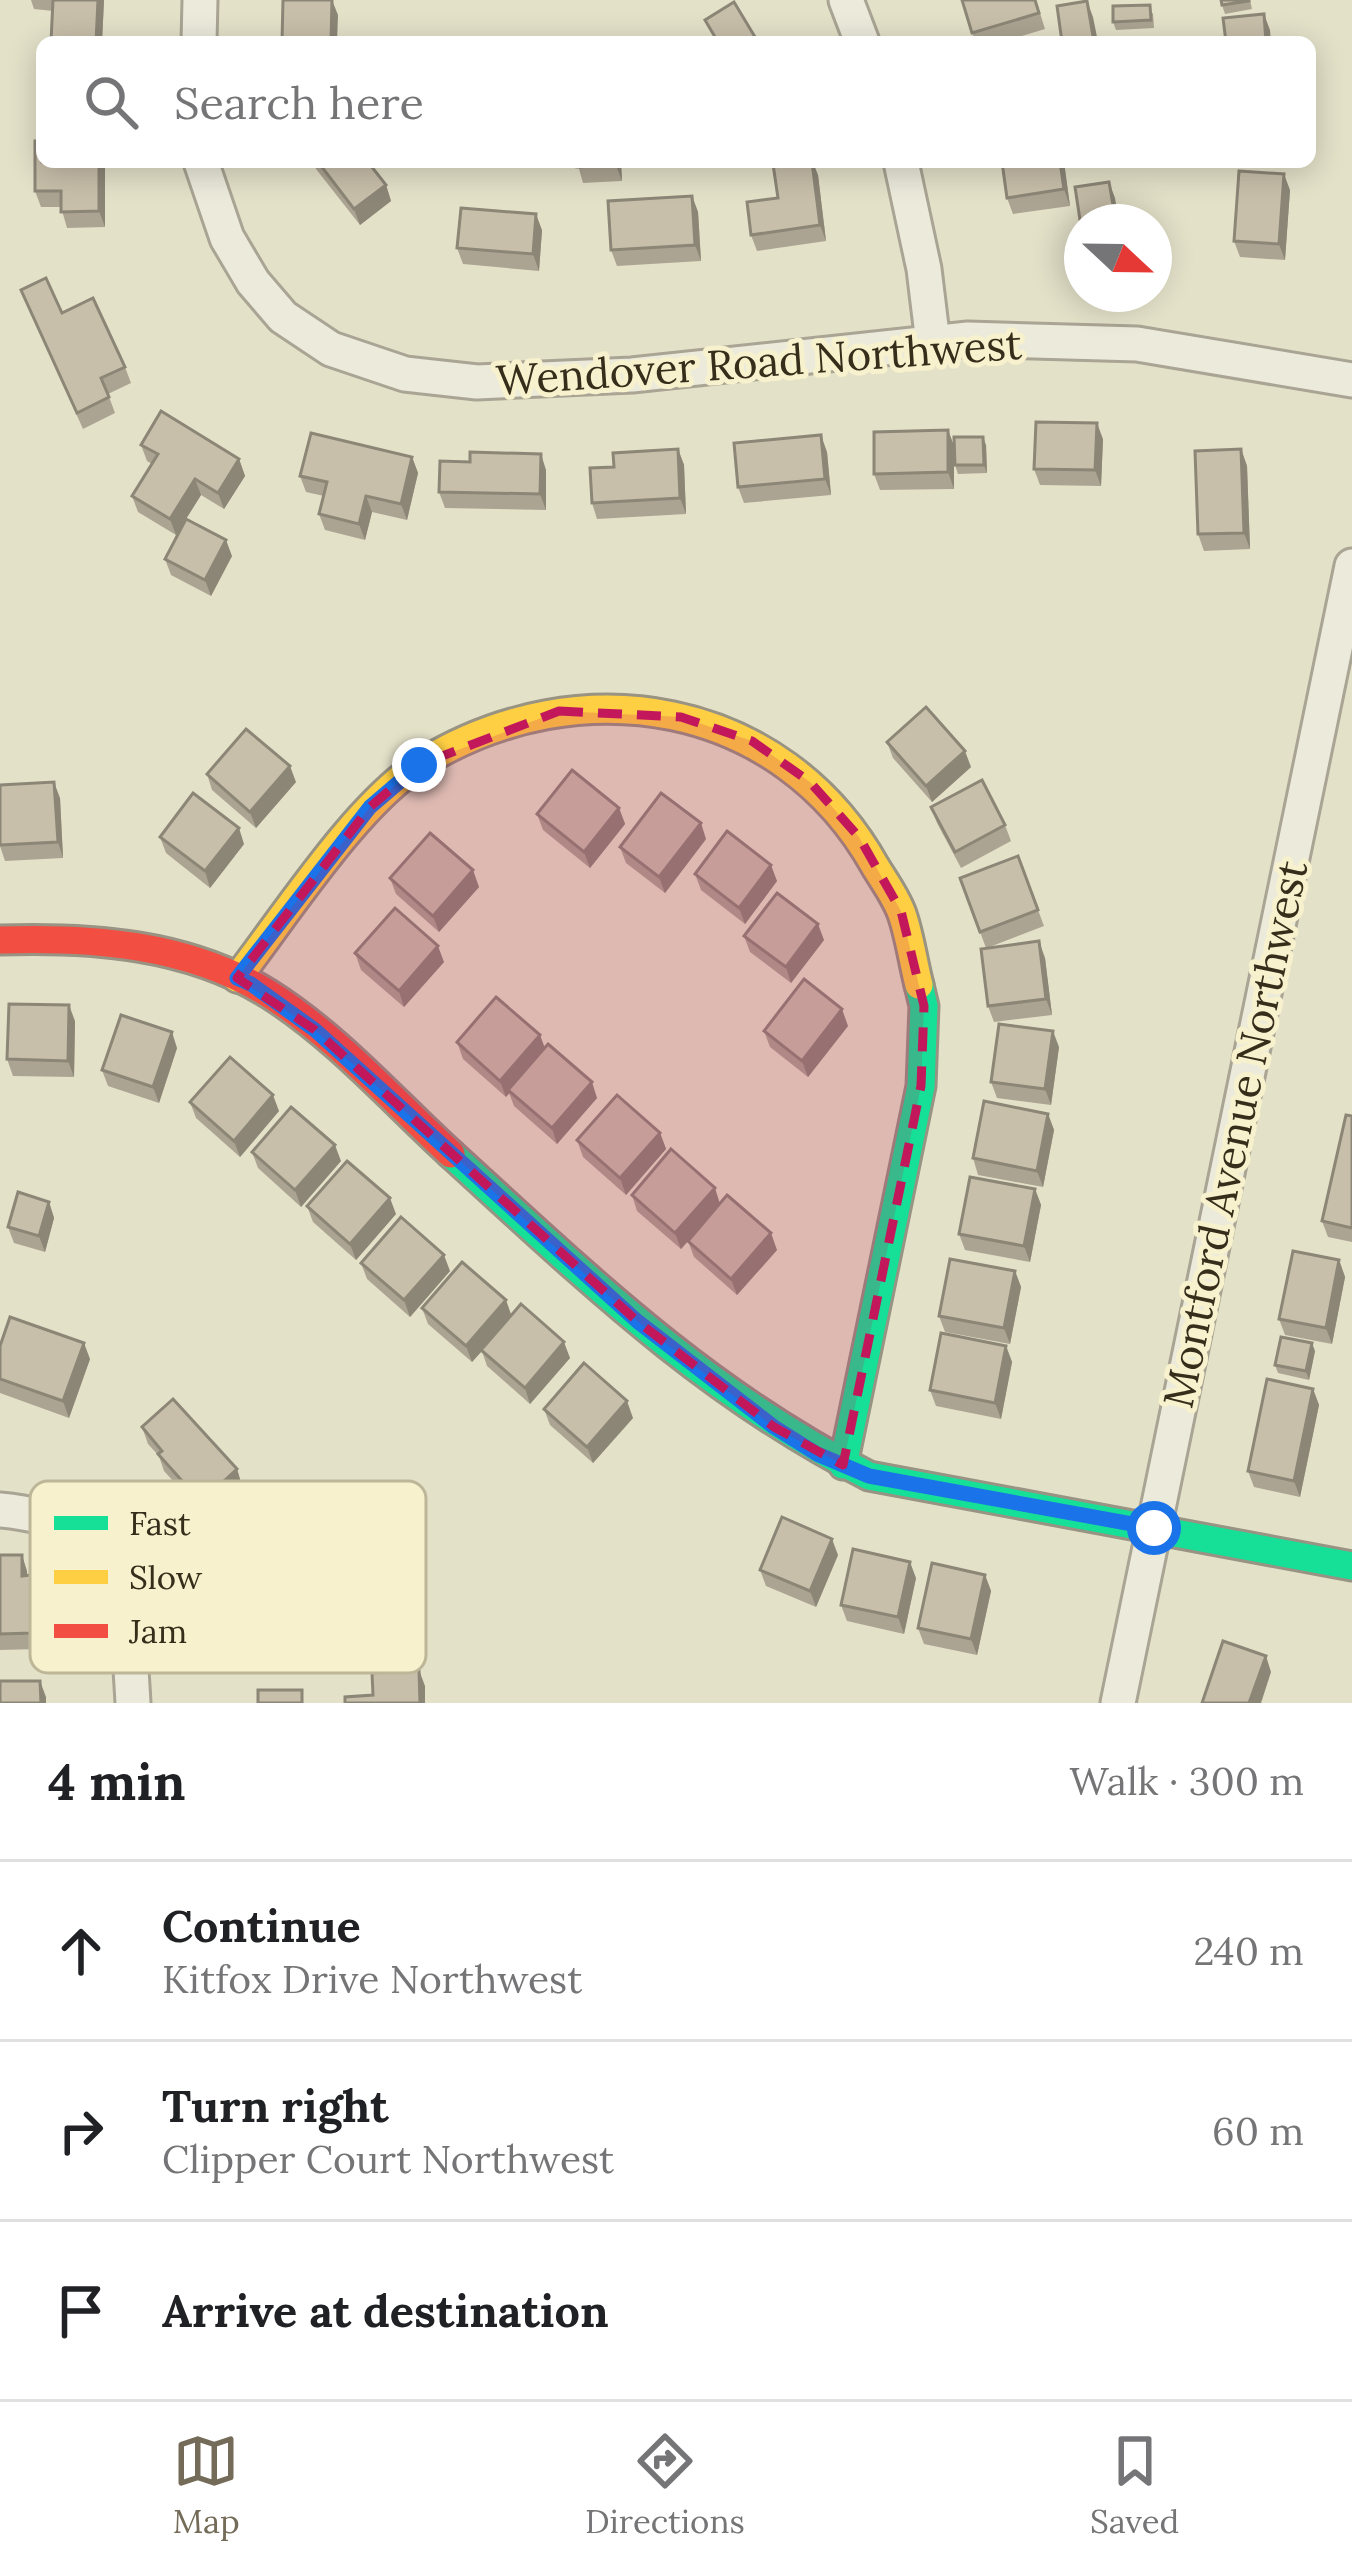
<!DOCTYPE html>
<meta charset="utf-8">
<style>
:root{--surface:#fff;--page:#f2f2f2;--text:#202124;--muted:#757577;--line:#e0e0e0;--accent:#746c58}
body{margin:0;font-family:Lora,serif;background:var(--page);color:var(--text)}
.compass{position:absolute;left:1064px;top:204px;width:108px;height:108px;border-radius:50%;background:var(--surface);box-shadow:0 6px 30px #0003;rotate:112deg}
.stop{position:absolute;width:36px;height:36px;margin:-27px;border:9px solid #1a73e8;border-radius:50%;background:#fff}
.stop.end{background:#1a73e8;border-color:#fff;box-shadow:0 3px 12px #0008}
.list{margin:0;padding:0;list-style:none}
h2{display:flex;justify-content:space-between;align-items:center;height:156px;margin:0;padding:0 48px;font-size:51px}
h2 small{font-size:39px;font-weight:400;color:var(--muted)}
.list li{display:grid;grid-template-columns:78px 1fr auto;gap:36px;align-items:center;box-sizing:border-box;height:180px;padding:0 48px;border-top:3px solid var(--line)}
.list b{display:block;font-size:45px;white-space:nowrap}
.list p{margin:0;font-size:39px;white-space:nowrap;color:var(--muted)}
.list em{font-size:39px;font-style:normal;color:var(--muted)}
.icon{flex:none;width:66px;height:66px;fill:none;stroke:currentColor;stroke-width:2;stroke-linecap:round;stroke-linejoin:round}
.map{position:relative;flex:none;width:1352px;height:1703px;overflow:hidden}
.search{position:absolute;background:var(--surface);box-shadow:0 6px 30px #0003;left:36px;right:36px;top:36px;height:132px;display:flex;align-items:center;gap:30px;box-sizing:border-box;padding:0 42px;border-radius:18px;color:var(--muted);font-size:45px}
.sheet{height:696px;background:var(--surface)}
nav{display:flex;justify-content:space-around;align-items:center;box-sizing:border-box;height:168px;border-top:3px solid var(--line);background:var(--surface);font-size:33px;color:var(--muted)}
nav a{display:grid;justify-items:center;gap:6px}
nav .on{color:var(--accent)}
.map>svg:first-child{display:block}
.lines{fill:none;stroke-linecap:round;stroke-linejoin:round}
.street-casing{stroke:#a9a493;stroke-width:39}
.fast-casing{stroke:#989383;stroke-width:33}
.slow-casing{stroke:#989383;stroke-width:33}
.jam-casing{stroke:#989383;stroke-width:33}
.street{stroke:#ebeadb;stroke-width:33}
.fast{stroke:#16e098;stroke-width:27}
.slow{stroke:#ffcf43;stroke-width:27}
.jam{stroke:#f24e42;stroke-width:27}
.wall{fill:#aca492}
.shaded-wall{fill:#8c8677}
.building{fill:#c8bfaa;stroke:#8c8677;stroke-width:3}
.route{stroke:#1a73e8;stroke-width:15}
.marked{fill:#c2185b;fill-opacity:0.2;stroke:#c2185b;stroke-width:9;stroke-dasharray:24 15;stroke-linejoin:round}
.labels{text-anchor:middle;dominant-baseline:central;stroke-width:10;stroke-linejoin:round;paint-order:stroke}
.street-label{font-size:42px;fill:#372d1b;stroke:#f7f1cd}
.key{fill:#f7f1cd;stroke:#bdb698;stroke-width:3}
.key-label{font-size:33px;fill:#372d1b}
</style>
<div class="map">
<svg width="1352" height="1703" viewBox="0 0 1352 1703">
<rect width="100%" height="100%" fill="#e4e1c9"/>
<g class="lines">
<defs>
<g id="street">
<path d="M846,0L862,42"/>
<path d="M199,42L200,0"/>
<path d="M201,162L227,238L253,282L283,317L331,349L405,374L477,382L632,375L968,339L1137,344L1352,380"/>
<path d="M901,162L924,269L933,343"/>
<path d="M0,1510C126,1521 127,1598 133,1703"/>
<path d="M1118,1703L1352,566"/>
</g>
<g id="fast">
<path d="M451,1154C586,1277 704,1392 869,1476L1352,1566"/>
<path d="M843,1465L921,1086L924,1006L919,985"/>
</g>
<path id="slow" d="M237,978C285,916 357,803 422,763C580,666 782,700 875,866C884,881 896,897 902,914C910,937 913,962 919,985"/>
<path id="jam" d="M0,940C92,937 189,944 269,994C337,1037 392,1100 451,1154"/>
</defs>
<use href="#street" class="street-casing"/>
<use href="#fast" class="fast-casing"/>
<use href="#slow" class="slow-casing"/>
<use href="#jam" class="jam-casing"/>
<use href="#street" class="street"/>
<use href="#fast" class="fast"/>
<use href="#slow" class="slow"/>
<use href="#jam" class="jam"/>
</g>
<g class="wall">
<path d="M31,0H104L102,42H51L53,11L34,9Z"/>
<path d="M962,0H1036L1045,29L1002,42H975Z"/>
<path d="M1250,0L1252,9L1225,14L1222,5Z"/>
<path d="M1153,13L1154,28L1116,30L1113,22Z"/>
<path d="M105,162V227L67,228L61,207H41L35,191Z"/>
<path d="M314,162H368L386,185L391,201L360,225L316,169Z"/>
<path d="M577,162H621L622,181L583,183Z"/>
<path d="M1064,162L1070,206L1013,214L1007,198Z"/>
<path d="M818,175L826,241L757,251L751,235L778,198Z"/>
<path d="M1290,190L1285,260L1240,257L1234,241Z"/>
<path d="M692,196L698,212L701,261L617,266L611,250Z"/>
<path d="M542,230L539,271L463,264L457,248Z"/>
<path d="M21,290L62,313L125,367L131,383L108,394L115,413L83,429Z"/>
<path d="M948,430L954,446V489L880,490L874,474Z"/>
<path d="M1103,439L1101,486L1040,485L1034,469Z"/>
<path d="M141,445L239,459L245,476L224,509L201,495L176,535L138,512L132,496L152,464L147,461Z"/>
<path d="M986,445L987,473L958,474L955,465Z"/>
<path d="M678,449L684,465L686,514L597,519L592,503L614,467Z"/>
<path d="M1241,449L1247,466L1250,549L1204,551L1198,534Z"/>
<path d="M827,452L831,495L744,503L738,487Z"/>
<path d="M412,457L418,473L407,520L372,512L365,540L325,530L319,514L324,496L306,492L300,476Z"/>
<path d="M546,470V510L445,508L439,492Z"/>
<path d="M232,556L211,596L171,575L165,559Z"/>
<path d="M887,742L971,767L932,802L893,758Z"/>
<path d="M207,774L296,782L256,828L212,790Z"/>
<path d="M0,785L60,798L63,858L5,861L0,846Z"/>
<path d="M931,807L1005,825L1011,841L961,868L937,823Z"/>
<path d="M619,808L625,824L590,868L543,830L537,814Z"/>
<path d="M160,837L244,844L210,888L166,853Z"/>
<path d="M706,839L665,893L626,863L620,847Z"/>
<path d="M1018,856L1044,926L987,948L1045,958L1052,1015L994,1022L988,1006L986,948L960,878Z"/>
<path d="M695,874L777,881L745,924L701,890Z"/>
<path d="M390,878L479,887L439,932L396,894Z"/>
<path d="M744,936L824,940L791,983L750,952Z"/>
<path d="M355,953L444,962L404,1007L361,970Z"/>
<path d="M75,1021L74,1077L13,1076L7,1059Z"/>
<path d="M848,1026L808,1077L770,1047L764,1031Z"/>
<path d="M457,1042L545,1048L597,1098L557,1144L514,1106L509,1093L506,1097L463,1059Z"/>
<path d="M1059,1047L1051,1105L997,1098L991,1082Z"/>
<path d="M177,1048L159,1103L108,1086L102,1070Z"/>
<path d="M190,1102L279,1111L240,1157L196,1118Z"/>
<path d="M1048,1114L1054,1130L1043,1187L978,1175L973,1158Z"/>
<path d="M1352,1116V1242L1328,1237L1322,1221Z"/>
<path d="M660,1133L666,1149L626,1195L583,1157L577,1140Z"/>
<path d="M252,1152L341,1161L301,1207L258,1168Z"/>
<path d="M1035,1189L1041,1205L1030,1262L965,1250L959,1234Z"/>
<path d="M632,1195L720,1203L777,1250L737,1295L694,1257L688,1241L698,1230L681,1249L637,1211Z"/>
<path d="M49,1202L54,1218L45,1252L14,1243L8,1227Z"/>
<path d="M307,1206L396,1214L356,1260L313,1222Z"/>
<path d="M1339,1260L1345,1277L1332,1344L1285,1335L1279,1319Z"/>
<path d="M361,1263L450,1271L410,1317L367,1279Z"/>
<path d="M1015,1271L1021,1287L1010,1344L945,1332L939,1316Z"/>
<path d="M422,1308L511,1315L570,1358L530,1404L487,1366L482,1351L472,1362L428,1324Z"/>
<path d="M0,1346L90,1359L69,1418L0,1393Z"/>
<path d="M1006,1346L1012,1362L1001,1419L936,1406L930,1390Z"/>
<path d="M1315,1351L1309,1380L1278,1373L1275,1365Z"/>
<path d="M1313,1389L1319,1405L1300,1497L1254,1487L1248,1471Z"/>
<path d="M544,1409L633,1418L593,1463L550,1425Z"/>
<path d="M142,1427L237,1469L242,1486L207,1518L164,1471L159,1456L148,1444Z"/>
<path d="M0,1555H22L27,1575H31L37,1592L38,1649L0,1650Z"/>
<path d="M838,1555L816,1607L766,1586L760,1570Z"/>
<path d="M275,1561L293,1653L247,1663L241,1646Z"/>
<path d="M985,1575L991,1591L977,1655L924,1644L918,1628Z"/>
<path d="M916,1578L904,1634L847,1621L841,1605Z"/>
</g>
<g class="shaded-wall">
<path d="M98,0H104L102,42H96Z"/>
<path d="M332,0L338,15L337,42H331Z"/>
<path d="M1087,1L1093,17L1098,42H1094Z"/>
<path d="M1264,14L1270,30L1271,42H1266Z"/>
<path d="M99,162H105V227L99,211Z"/>
<path d="M616,162H621L622,181L616,165Z"/>
<path d="M813,162L818,175L826,241L820,225Z"/>
<path d="M1060,162H1064L1070,206L1064,189Z"/>
<path d="M1284,174L1290,190L1285,260L1279,244Z"/>
<path d="M1109,182L1115,198L1119,222H1116Z"/>
<path d="M386,185L391,201L360,225L354,209Z"/>
<path d="M692,196L698,212L701,261L695,245Z"/>
<path d="M536,214L542,230L539,271L533,254Z"/>
<path d="M1097,423L1103,439L1101,486L1095,470Z"/>
<path d="M948,430L954,446V489L948,472Z"/>
<path d="M821,435L827,452L831,495L825,479Z"/>
<path d="M983,437L986,445L987,473L984,465Z"/>
<path d="M678,449L684,465L686,514L680,498Z"/>
<path d="M1241,449L1247,466L1250,549L1244,533Z"/>
<path d="M541,454L546,470V510L540,494Z"/>
<path d="M412,457L418,473L407,520L401,504Z"/>
<path d="M239,459L245,476L224,509L218,493Z"/>
<path d="M195,479L201,495L176,535L170,519Z"/>
<path d="M366,496L372,512L365,540L359,524Z"/>
<path d="M226,540L232,556L211,596L205,580Z"/>
<path d="M965,751L971,767L932,802L926,786Z"/>
<path d="M290,766L296,782L256,828L250,812Z"/>
<path d="M54,782L60,798L63,858L58,842Z"/>
<path d="M619,808L625,824L590,868L584,852Z"/>
<path d="M701,823L706,839L665,893L659,877Z"/>
<path d="M239,828L244,844L210,888L205,871Z"/>
<path d="M771,865L777,881L745,924L739,908Z"/>
<path d="M473,870L479,887L439,932L433,916Z"/>
<path d="M818,924L824,940L791,983L786,967Z"/>
<path d="M1039,941L1045,958L1052,1015L1046,999Z"/>
<path d="M438,946L444,962L404,1007L399,991Z"/>
<path d="M69,1005L75,1021L74,1077L68,1061Z"/>
<path d="M842,1009L848,1026L808,1077L802,1061Z"/>
<path d="M1053,1031L1059,1047L1051,1105L1045,1089Z"/>
<path d="M172,1032L177,1048L159,1103L153,1087Z"/>
<path d="M540,1035L546,1051L506,1097L500,1081Z"/>
<path d="M592,1082L597,1098L557,1144L552,1128Z"/>
<path d="M273,1095L279,1111L240,1157L234,1141Z"/>
<path d="M1048,1114L1054,1130L1043,1187L1037,1171Z"/>
<path d="M660,1133L666,1149L626,1195L620,1178Z"/>
<path d="M335,1145L341,1161L301,1207L295,1190Z"/>
<path d="M715,1188L720,1204L681,1249L675,1233Z"/>
<path d="M1035,1189L1041,1205L1030,1262L1024,1246Z"/>
<path d="M390,1198L396,1214L356,1260L350,1244Z"/>
<path d="M49,1202L54,1218L45,1252L39,1236Z"/>
<path d="M771,1233L777,1250L737,1295L731,1279Z"/>
<path d="M444,1255L450,1271L410,1317L404,1300Z"/>
<path d="M1339,1260L1345,1277L1332,1344L1326,1328Z"/>
<path d="M1015,1271L1021,1287L1010,1344L1004,1328Z"/>
<path d="M506,1300L512,1317L472,1362L466,1346Z"/>
<path d="M564,1342L570,1358L530,1404L525,1388Z"/>
<path d="M84,1343L90,1359L69,1418L63,1401Z"/>
<path d="M1312,1343L1315,1351L1309,1380L1306,1371Z"/>
<path d="M1006,1346L1012,1362L1001,1419L995,1403Z"/>
<path d="M1313,1389L1319,1405L1300,1497L1294,1481Z"/>
<path d="M627,1401L633,1418L593,1463L587,1447Z"/>
<path d="M237,1469L242,1486L207,1518L201,1502Z"/>
<path d="M832,1539L838,1555L816,1607L810,1591Z"/>
<path d="M269,1544L275,1561L293,1653L287,1637Z"/>
<path d="M22,1555L27,1571V1592L22,1576Z"/>
<path d="M910,1562L916,1578L904,1634L898,1617Z"/>
<path d="M31,1575L37,1592L38,1649L32,1633Z"/>
<path d="M985,1575L991,1591L977,1655L971,1639Z"/>
<path d="M1266,1656L1271,1672L1261,1703H1249Z"/>
<path d="M419,1670L425,1686V1703H420Z"/>
<path d="M40,1681L46,1697V1703H41Z"/>
</g>
<g class="building">
<path d="M53,0H98L96,42H51Z"/>
<path d="M283,0H332L331,42H282Z"/>
<path d="M962,0H1035L1039,13L972,33Z"/>
<path d="M1221,0H1249V1L1222,5Z"/>
<path d="M1087,1L1094,42H1062L1057,6Z"/>
<path d="M734,2L758,42H718L705,20Z"/>
<path d="M1150,5L1151,20L1113,22V6Z"/>
<path d="M1264,14L1266,42H1226L1223,18Z"/>
<path d="M35,141H42V162H99V211L61,212V191H35Z"/>
<path d="M318,162H368L386,185L354,209Z"/>
<path d="M577,162H616V165L577,167Z"/>
<path d="M788,162H812L820,225L751,235L747,202L778,198L773,164Z"/>
<path d="M1002,162H1060L1064,189L1007,198Z"/>
<path d="M1239,171L1284,174L1279,244L1234,241Z"/>
<path d="M1109,182L1116,222H1082V233L1075,187Z"/>
<path d="M692,196L695,245L611,250L608,201Z"/>
<path d="M461,208L536,214L533,254L457,248Z"/>
<path d="M46,278L62,313L93,298L125,367L101,378L109,397L77,413L21,290Z"/>
<path d="M161,411L239,459L218,493L195,479L170,519L132,496L158,454L141,445Z"/>
<path d="M1036,422L1097,423L1095,470L1034,469Z"/>
<path d="M948,430V472L874,474V432Z"/>
<path d="M311,433L412,457L401,504L366,496L359,524L319,514L327,482L300,476Z"/>
<path d="M821,435L825,479L738,487L734,443Z"/>
<path d="M954,437H983L984,465H955Z"/>
<path d="M678,449L680,498L592,503L590,468L614,467L613,453Z"/>
<path d="M1241,449L1244,533L1198,534L1195,451Z"/>
<path d="M470,452L541,454L540,494L439,492L440,461L470,462Z"/>
<path d="M186,519L226,540L205,580L165,559Z"/>
<path d="M926,707L965,751L926,786L887,742Z"/>
<path d="M246,729L290,766L250,812L207,774Z"/>
<path d="M572,770L619,808L584,852L537,814Z"/>
<path d="M982,780L1005,825L955,852L931,807Z"/>
<path d="M54,782L58,842L0,845V785Z"/>
<path d="M193,793L239,828L205,871L160,837Z"/>
<path d="M661,793L701,823L659,877L620,847Z"/>
<path d="M727,831L771,865L739,908L695,874Z"/>
<path d="M430,833L473,870L433,916L390,878Z"/>
<path d="M1018,856L1038,910L980,932L960,878Z"/>
<path d="M777,893L818,924L786,967L744,936Z"/>
<path d="M395,908L438,946L399,991L355,953Z"/>
<path d="M1039,941L1046,999L988,1006L981,949Z"/>
<path d="M804,979L842,1009L802,1061L764,1031Z"/>
<path d="M496,997L540,1035L500,1081L457,1042Z"/>
<path d="M9,1004L69,1005L68,1061L7,1059Z"/>
<path d="M121,1015L172,1032L153,1087L102,1070Z"/>
<path d="M999,1024L1053,1031L1045,1089L991,1082Z"/>
<path d="M548,1044L592,1082L552,1128L508,1090Z"/>
<path d="M230,1057L273,1095L234,1141L190,1102Z"/>
<path d="M617,1095L660,1133L620,1178L577,1140Z"/>
<path d="M984,1101L1048,1114L1037,1171L973,1158Z"/>
<path d="M291,1107L335,1145L295,1190L252,1152Z"/>
<path d="M1346,1115L1352,1116V1228L1322,1221Z"/>
<path d="M671,1149L715,1188L675,1233L632,1195Z"/>
<path d="M347,1161L390,1198L350,1244L307,1206Z"/>
<path d="M970,1177L1035,1189L1024,1246L959,1234Z"/>
<path d="M18,1192L49,1202L39,1236L8,1227Z"/>
<path d="M727,1195L771,1233L731,1279L688,1241Z"/>
<path d="M401,1217L444,1255L404,1300L361,1263Z"/>
<path d="M1293,1251L1339,1260L1326,1328L1279,1319Z"/>
<path d="M950,1259L1015,1271L1004,1328L939,1316Z"/>
<path d="M462,1262L506,1300L466,1346L422,1308Z"/>
<path d="M521,1304L564,1342L525,1388L481,1350Z"/>
<path d="M10,1317L84,1343L63,1401L0,1379V1346Z"/>
<path d="M941,1333L1006,1346L995,1403L930,1390Z"/>
<path d="M1281,1337L1312,1343L1306,1371L1275,1365Z"/>
<path d="M584,1363L627,1401L587,1447L544,1409Z"/>
<path d="M1267,1379L1313,1389L1294,1481L1248,1471Z"/>
<path d="M173,1399L237,1469L201,1502L158,1454L162,1451L142,1427Z"/>
<path d="M782,1517L832,1539L810,1591L760,1570Z"/>
<path d="M853,1549L910,1562L898,1617L841,1605Z"/>
<path d="M0,1555H22V1576L31,1575L32,1633L0,1634Z"/>
<path d="M932,1563L985,1575L971,1639L918,1628Z"/>
<path d="M1223,1641L1266,1656L1249,1703H1202Z"/>
<path d="M419,1670L420,1703H345V1697L373,1695L372,1673Z"/>
<path d="M0,1681H40L41,1703H0Z"/>
<rect x="258" y="1690" width="44" height="13"/>
</g>
<g class="lines">
<path class="route" d="M419,765L370,807L237,978L251,984L315,1030L637,1321L774,1427L817,1454L869,1476L1154,1528"/>
</g>
<path class="marked" d="M559,711L681,717L752,741L810,782L859,837L901,911L924,1006L921,1086L843,1465L774,1427L637,1321L315,1030L237,978L370,807L419,765Z"/>
<g class="labels">
<g class="street-label">
<text transform="translate(759 362) rotate(-4)">Wendover Road Northwest</text>
<text transform="translate(1235 1134) rotate(-78)">Montford Avenue Northwest</text>
</g>
</g>
<rect x="30" y="1481" width="396" height="192" rx="18" class="key"/>
<rect x="54" y="1516" width="54" height="14" fill="#16e098"/>
<rect x="54" y="1570" width="54" height="14" fill="#ffcf43"/>
<rect x="54" y="1624" width="54" height="14" fill="#f24e42"/>
<g class="key-label">
<text x="129" y="1535">Fast</text>
<text x="129" y="1589">Slow</text>
<text x="129" y="1643">Jam</text>
</g>
</svg>
<svg class="compass" viewBox="-18 -18 36 36"><path d="M0-13l5 13h-10z" fill="#e53935"/><path d="M0 13l5-13h-10z" fill="#757577"/></svg>
<div class="stop" style="left:1154px;top:1528px"></div>
<div class="stop end" style="left:419px;top:765px"></div>
<div class="search"><svg class="icon" aria-label="search" viewBox="0 0 24 24"><circle cx="10" cy="10" r="6"/><path d="M15 15l6 6"/></svg>Search here</div>
</div>
<section class="sheet">
<h2>4 min<small>Walk · 300 m</small></h2>
<ul class="list">
<li><svg class="icon" aria-label="ahead" viewBox="0 0 24 24"><path d="M12 20V5M6 11l6-6 6 6"/></svg><div><b>Continue</b><p>Kitfox Drive Northwest</p></div><em>240 m</em></li>
<li><svg class="icon" aria-label="right" viewBox="0 0 24 24"><path d="M7 20v-9h11M14 6l5 5-5 5"/></svg><div><b>Turn right</b><p>Clipper Court Northwest</p></div><em>60 m</em></li>
<li><svg class="icon" aria-label="arrive" viewBox="0 0 24 24"><path d="M6 21V4h12l-3 4 3 4H6"/></svg><div><b>Arrive at destination</b></div></li>
</ul>
</section>
<nav>
<a class="on"><svg class="icon" aria-label="map" viewBox="0 0 24 24"><path d="M3 6l6-2 6 2 6-2v14l-6 2-6-2-6 2zM9 4v14M15 6v14"/></svg>Map</a>
<a><svg class="icon" aria-label="directions" viewBox="0 0 24 24"><path d="M12 3l9 9-9 9-9-9zM9 14v-3h6M13 9l2 2-2 2"/></svg>Directions</a>
<a><svg class="icon" aria-label="saved" viewBox="0 0 24 24"><path d="M7 4h10v16l-5-4-5 4z"/></svg>Saved</a>
</nav>
